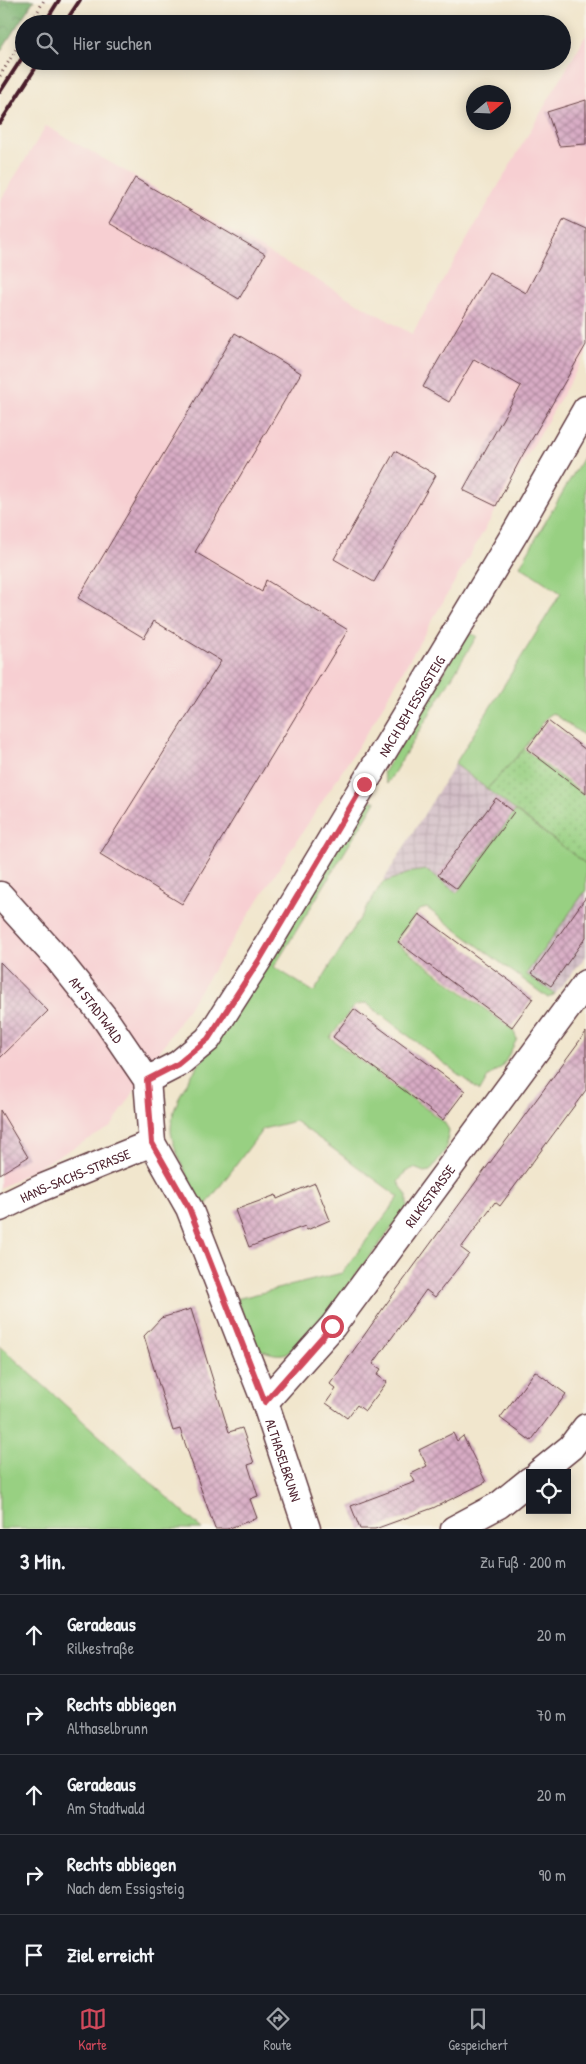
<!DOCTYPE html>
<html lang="de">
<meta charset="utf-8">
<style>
:root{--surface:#171b24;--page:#242831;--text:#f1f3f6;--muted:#9ea1a6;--line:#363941;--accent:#d1495b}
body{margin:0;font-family:"Patrick Hand",sans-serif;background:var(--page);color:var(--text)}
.controls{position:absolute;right:15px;bottom:15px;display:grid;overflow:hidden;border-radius:0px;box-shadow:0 2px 12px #0003}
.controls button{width:45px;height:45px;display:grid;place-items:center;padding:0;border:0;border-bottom:1px solid var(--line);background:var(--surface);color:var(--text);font:25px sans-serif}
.compass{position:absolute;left:466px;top:85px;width:45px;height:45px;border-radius:50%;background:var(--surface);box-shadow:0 2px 12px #0003;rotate:71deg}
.stop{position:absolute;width:15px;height:15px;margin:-11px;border:4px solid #d1495b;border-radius:50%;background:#fff}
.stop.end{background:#d1495b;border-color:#fff;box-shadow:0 1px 5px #0008}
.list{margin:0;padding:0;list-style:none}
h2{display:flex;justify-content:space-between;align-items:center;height:65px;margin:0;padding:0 20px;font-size:21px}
h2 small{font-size:16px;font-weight:400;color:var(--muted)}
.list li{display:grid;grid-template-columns:32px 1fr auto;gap:15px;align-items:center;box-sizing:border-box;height:80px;padding:0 20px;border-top:1px solid var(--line)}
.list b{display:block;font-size:19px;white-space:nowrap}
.list p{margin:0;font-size:16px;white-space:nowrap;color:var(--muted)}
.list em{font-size:16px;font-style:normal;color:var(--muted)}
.icon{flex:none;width:28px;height:28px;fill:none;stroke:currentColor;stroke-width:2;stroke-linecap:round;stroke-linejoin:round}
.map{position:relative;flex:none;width:586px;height:1529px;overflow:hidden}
.search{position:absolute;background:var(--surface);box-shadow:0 2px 12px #0003;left:15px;right:15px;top:15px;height:55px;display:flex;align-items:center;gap:12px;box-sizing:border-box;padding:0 18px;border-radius:28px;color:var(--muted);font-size:19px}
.sheet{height:465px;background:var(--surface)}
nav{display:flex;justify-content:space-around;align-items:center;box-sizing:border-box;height:70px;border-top:1px solid var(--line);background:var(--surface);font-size:14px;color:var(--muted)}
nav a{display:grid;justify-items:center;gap:2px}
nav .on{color:var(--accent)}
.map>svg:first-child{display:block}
.built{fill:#f7cfd2}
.industrial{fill:url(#industrial-grid)}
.green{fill:#98d082;stroke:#717856}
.forest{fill:url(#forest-crowns);stroke:#62684e}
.garden{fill:url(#garden-dots);stroke:#717856}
.building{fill:url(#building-cross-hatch)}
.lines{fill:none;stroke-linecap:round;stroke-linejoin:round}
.minor-casing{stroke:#633d43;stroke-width:29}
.path{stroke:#633d43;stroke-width:3;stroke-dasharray:1 4;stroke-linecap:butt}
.minor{stroke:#fff;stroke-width:26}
.rail{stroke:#4a1f2b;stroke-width:4}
.route{stroke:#d1495b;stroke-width:6}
.labels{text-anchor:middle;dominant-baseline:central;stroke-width:5;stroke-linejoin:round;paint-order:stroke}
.street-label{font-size:14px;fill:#4a1f2b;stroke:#f7f3e8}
</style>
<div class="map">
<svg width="586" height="1529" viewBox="0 0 586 1529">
<defs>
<pattern id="industrial-grid" width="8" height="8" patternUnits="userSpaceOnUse" patternTransform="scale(1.25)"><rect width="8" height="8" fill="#d2bdc6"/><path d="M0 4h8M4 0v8" fill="none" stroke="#b6a2aa"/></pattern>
<pattern id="forest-crowns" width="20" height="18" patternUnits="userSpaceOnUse" patternTransform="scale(1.25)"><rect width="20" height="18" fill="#7ab270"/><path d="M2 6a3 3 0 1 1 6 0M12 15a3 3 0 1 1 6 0" fill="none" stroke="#66905c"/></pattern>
<pattern id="garden-dots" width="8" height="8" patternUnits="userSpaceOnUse" patternTransform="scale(1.25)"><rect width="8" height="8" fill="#98d082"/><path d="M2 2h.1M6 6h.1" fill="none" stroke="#84b270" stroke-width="1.8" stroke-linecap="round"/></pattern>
<pattern id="building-cross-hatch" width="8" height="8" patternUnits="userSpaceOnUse" patternTransform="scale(1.25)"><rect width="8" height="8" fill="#d8acc5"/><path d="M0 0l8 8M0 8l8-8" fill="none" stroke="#b18ba0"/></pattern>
</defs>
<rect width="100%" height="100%" fill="#f7f3e8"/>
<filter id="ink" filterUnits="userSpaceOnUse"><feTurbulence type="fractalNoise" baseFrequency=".02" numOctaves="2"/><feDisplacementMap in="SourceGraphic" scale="10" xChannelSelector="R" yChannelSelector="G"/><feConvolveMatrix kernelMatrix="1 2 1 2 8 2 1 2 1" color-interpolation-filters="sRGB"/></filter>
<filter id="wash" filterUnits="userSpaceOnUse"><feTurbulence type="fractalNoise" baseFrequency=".0096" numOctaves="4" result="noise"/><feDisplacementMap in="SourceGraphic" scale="20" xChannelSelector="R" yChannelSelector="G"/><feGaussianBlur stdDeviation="1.12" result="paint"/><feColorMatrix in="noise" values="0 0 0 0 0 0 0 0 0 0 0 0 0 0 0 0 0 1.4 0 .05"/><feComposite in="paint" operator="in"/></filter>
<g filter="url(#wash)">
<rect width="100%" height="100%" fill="#f1e6cd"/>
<path class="built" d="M586,35V354L370,728L111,1127L0,1188V201L46,126L412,334Z"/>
<g class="industrial">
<path d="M455,764L515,811L456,893L382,883Z"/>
<path d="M586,890V956L555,994L526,974Z"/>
</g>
<g class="green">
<path d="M586,452V737L553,713L547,717L524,749L487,789L455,764L561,593L520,566Z"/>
<path d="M471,634L477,636L387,784L383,773L466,635Z"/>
<path d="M370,801H376L274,967L314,992L382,883L412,872L426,870L457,893L515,811L586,864V890L526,974L555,994L548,998L427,908L419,910L395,942L513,1030L517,1039L503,1066L488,1077L480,1091L366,1003L354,1006L330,1038L444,1122L449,1130L446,1149L430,1171L424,1172L414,1168L405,1172L398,1182L407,1196V1208L306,1340C286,1356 282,1358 258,1349L236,1299L342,1273L399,1197L295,1121L263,1129L203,1209C195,1190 170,1147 171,1128C173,1090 209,1054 229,1023C275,953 316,880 360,809Z"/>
<path d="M0,1346L202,1529H0Z"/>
</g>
<path class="forest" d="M0,0H34L0,52Z"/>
<path class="garden" d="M524,749L586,796V864L487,789Z"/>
<g id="blocks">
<g class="building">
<path d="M586,100V144L559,146L547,112Z"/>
<path d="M135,178L265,254L239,299L109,223Z"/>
<path d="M564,219L586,229V345L521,458L496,506L463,490L521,386L474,359L449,402L423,387L489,272L526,293Z"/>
<path d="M235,333L301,373L195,552L262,592L266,580L348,630L182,904L100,854L221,661L154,621L144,638L78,598Z"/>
<path d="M395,451L436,475L374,582L334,559Z"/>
<path d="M548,721L586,750V794L527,749Z"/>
<path d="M496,798L514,812L457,889L438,875Z"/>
<path d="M586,897V937L551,986L532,973Z"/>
<path d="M419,914L533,998L512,1027L398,942Z"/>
<path d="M0,962L48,1011L0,1058Z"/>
<path d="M354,1009L465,1091L443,1120L333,1037Z"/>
<path d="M586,1032V1090L500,1206L495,1202L461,1248L469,1254L435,1297L426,1290L373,1364L381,1369L377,1375L387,1382L365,1411L357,1405L347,1418L326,1403L336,1389L330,1384L384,1307Z"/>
<path d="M0,1110L28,1157L0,1174Z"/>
<path d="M315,1183L330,1220L307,1230L305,1226L249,1247L235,1210L276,1195L277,1199Z"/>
<path d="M191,1309L229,1432L242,1428L254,1463L248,1465L258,1496L250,1499L257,1518L227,1529H215L180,1429L173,1431L144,1336L161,1318Z"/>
<path d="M535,1371L566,1394L531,1441L500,1418Z"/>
<path d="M453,1433L457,1441L463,1436L486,1482L433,1508L375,1529H360L351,1506L415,1482L411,1474L427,1466L419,1450Z"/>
</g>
</g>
</g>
<g filter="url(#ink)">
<use href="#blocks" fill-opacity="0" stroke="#633d43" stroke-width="1"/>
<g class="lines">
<defs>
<g id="minor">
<path id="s1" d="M0,895L57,958L104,1017L147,1080L152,1143L189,1208L265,1402L307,1529"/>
<path id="s2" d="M147,1080L178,1064L208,1039L259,959L364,784L515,533L586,409"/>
<path id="s3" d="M0,1208L41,1188L152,1143"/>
<path id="s4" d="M265,1402L333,1326L586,983"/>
<path d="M539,1473L571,1447L586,1427"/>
<path d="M454,1529L499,1505L530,1480"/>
</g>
</defs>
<use href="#minor" class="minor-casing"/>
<g class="path">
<path d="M31,24L44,0"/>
<path d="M0,76L24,36"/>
</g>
<use href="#minor" class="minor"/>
<g class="rail">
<path d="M44,24L59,0"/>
<path d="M64,24L80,0"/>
<path d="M0,92L24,55"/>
<path d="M0,123L40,61"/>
</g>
</g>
</g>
<g class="lines" filter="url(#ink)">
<path class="route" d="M332,1326L265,1402L189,1208L152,1143L147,1080L178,1064L208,1039L260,959L364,784"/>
</g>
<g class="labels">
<g class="street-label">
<text stroke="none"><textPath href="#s2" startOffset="464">NACH DEM ESSIGSTEIG</textPath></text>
<text stroke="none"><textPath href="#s1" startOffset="150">AM STADTWALD</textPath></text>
<text stroke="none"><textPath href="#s3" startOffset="82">HANS-SACHS-STRASSE</textPath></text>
<text stroke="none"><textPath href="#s4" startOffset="264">RILKESTRASSE</textPath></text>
<text stroke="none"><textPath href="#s1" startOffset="644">ALTHASELBRUNN</textPath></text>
</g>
</g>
</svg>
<div class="controls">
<button><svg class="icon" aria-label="locate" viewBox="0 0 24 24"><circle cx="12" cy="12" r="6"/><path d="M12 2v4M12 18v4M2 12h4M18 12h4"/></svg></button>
</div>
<svg class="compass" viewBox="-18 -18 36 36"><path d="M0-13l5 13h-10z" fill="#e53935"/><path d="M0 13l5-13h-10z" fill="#9ea1a6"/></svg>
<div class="stop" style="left:332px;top:1326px"></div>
<div class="stop end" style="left:364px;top:784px"></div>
<div class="search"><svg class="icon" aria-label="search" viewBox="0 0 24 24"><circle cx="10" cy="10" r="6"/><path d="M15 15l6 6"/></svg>Hier suchen</div>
</div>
<section class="sheet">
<h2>3 Min.<small>Zu Fuß · 200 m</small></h2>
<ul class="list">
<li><svg class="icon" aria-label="ahead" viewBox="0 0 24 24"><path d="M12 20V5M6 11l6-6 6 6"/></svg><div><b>Geradeaus</b><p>Rilkestraße</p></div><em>20 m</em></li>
<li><svg class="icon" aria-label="right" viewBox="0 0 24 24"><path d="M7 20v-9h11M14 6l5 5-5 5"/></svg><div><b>Rechts abbiegen</b><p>Althaselbrunn</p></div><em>70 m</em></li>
<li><svg class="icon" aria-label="ahead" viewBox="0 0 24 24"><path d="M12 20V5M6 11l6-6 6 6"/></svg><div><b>Geradeaus</b><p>Am Stadtwald</p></div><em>20 m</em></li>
<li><svg class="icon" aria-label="right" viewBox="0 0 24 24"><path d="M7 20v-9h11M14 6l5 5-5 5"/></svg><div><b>Rechts abbiegen</b><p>Nach dem Essigsteig</p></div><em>90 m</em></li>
<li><svg class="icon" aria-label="arrive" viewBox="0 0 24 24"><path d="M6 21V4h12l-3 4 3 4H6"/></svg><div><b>Ziel erreicht</b></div></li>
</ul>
</section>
<nav>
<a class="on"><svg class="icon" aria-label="map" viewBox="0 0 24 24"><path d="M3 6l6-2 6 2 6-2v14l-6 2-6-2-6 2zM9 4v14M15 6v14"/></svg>Karte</a>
<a><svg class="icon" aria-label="directions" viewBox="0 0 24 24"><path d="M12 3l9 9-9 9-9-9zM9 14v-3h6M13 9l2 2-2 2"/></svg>Route</a>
<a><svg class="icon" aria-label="saved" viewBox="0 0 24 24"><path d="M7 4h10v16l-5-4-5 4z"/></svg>Gespeichert</a>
</nav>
